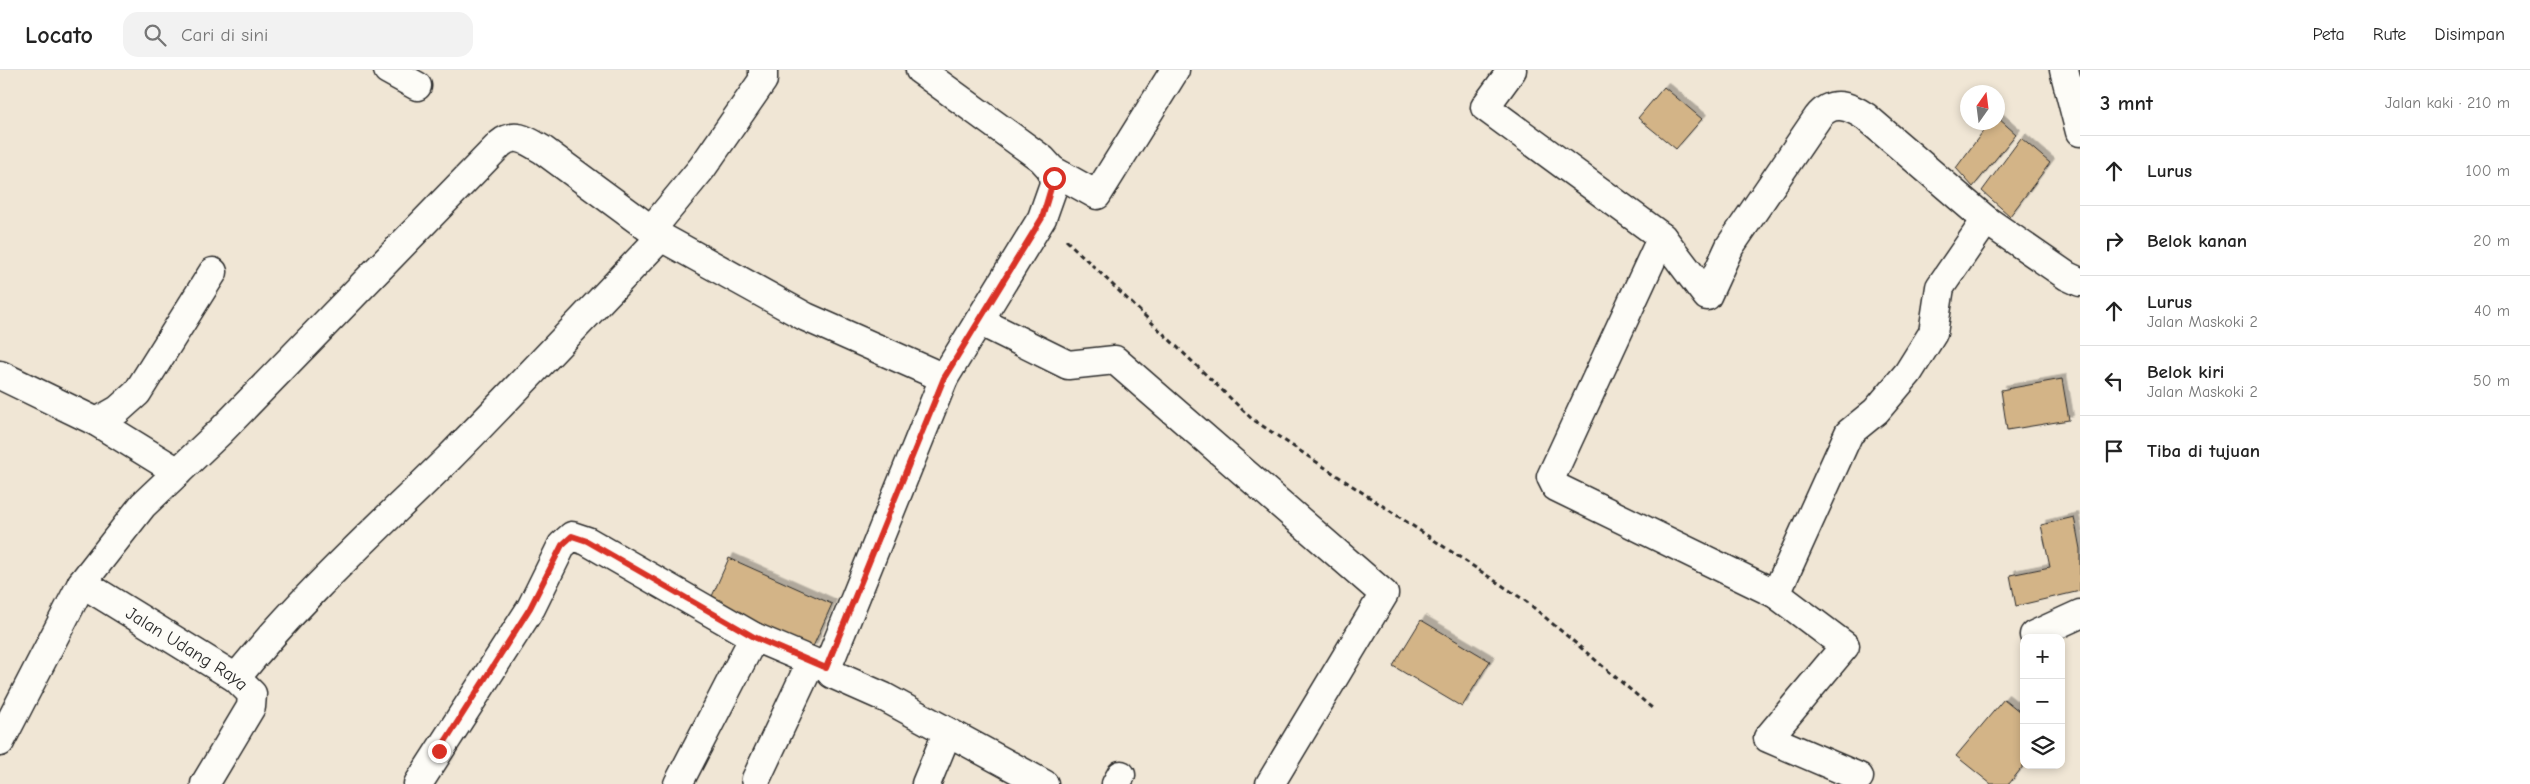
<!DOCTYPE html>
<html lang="id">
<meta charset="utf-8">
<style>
:root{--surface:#fff;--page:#f2f2f2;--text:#222;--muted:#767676;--line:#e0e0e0}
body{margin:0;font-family:"Comic Neue",sans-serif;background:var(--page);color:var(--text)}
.controls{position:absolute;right:15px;bottom:15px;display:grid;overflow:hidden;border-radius:10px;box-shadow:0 2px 8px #0003}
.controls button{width:45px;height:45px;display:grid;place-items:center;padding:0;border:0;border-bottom:1px solid var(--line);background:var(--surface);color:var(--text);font:25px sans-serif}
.compass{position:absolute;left:1960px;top:15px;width:45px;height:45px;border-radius:50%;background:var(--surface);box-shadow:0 2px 8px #0003;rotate:14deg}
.stop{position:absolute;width:15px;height:15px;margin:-11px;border:4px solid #d93025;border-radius:50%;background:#fff}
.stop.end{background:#d93025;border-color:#fff;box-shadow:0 1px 5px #0008}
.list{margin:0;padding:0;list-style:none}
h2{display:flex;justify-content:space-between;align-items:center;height:65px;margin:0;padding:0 20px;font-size:21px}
h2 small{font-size:16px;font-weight:400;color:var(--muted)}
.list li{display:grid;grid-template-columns:32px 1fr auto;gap:15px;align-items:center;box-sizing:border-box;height:70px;padding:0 20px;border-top:1px solid var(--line)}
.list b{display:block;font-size:19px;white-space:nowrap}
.list p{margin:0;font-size:16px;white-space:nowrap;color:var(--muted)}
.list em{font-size:16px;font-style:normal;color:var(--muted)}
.icon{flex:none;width:28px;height:28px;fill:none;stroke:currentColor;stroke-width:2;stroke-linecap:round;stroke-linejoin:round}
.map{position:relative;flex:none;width:2080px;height:714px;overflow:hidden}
header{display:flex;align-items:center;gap:30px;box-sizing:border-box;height:70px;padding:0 25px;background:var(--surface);border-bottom:1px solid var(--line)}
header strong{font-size:24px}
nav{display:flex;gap:28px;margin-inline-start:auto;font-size:18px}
.search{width:350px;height:45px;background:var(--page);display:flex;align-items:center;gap:12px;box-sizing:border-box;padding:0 18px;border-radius:15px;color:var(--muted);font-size:19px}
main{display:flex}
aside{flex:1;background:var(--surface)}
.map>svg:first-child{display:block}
.building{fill:#d3b487;stroke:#2b2b2b;filter:url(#shadow)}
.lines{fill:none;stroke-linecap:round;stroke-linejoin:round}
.minor-casing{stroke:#2b2b2b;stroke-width:31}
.path{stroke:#2b2b2b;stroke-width:3;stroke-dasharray:5 4;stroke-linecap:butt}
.minor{stroke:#fdfcf7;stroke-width:28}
.route{stroke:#d93025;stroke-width:6}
.labels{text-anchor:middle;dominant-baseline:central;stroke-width:4;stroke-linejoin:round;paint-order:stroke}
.street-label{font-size:18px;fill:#2b2b2b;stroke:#fdfcf7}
</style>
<header>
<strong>Locato</strong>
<div class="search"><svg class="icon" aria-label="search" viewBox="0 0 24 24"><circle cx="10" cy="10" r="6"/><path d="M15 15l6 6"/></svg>Cari di sini</div>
<nav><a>Peta</a><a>Rute</a><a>Disimpan</a></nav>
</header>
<main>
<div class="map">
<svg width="2080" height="714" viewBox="0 0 2080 714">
<defs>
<filter id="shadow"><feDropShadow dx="4.5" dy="-4.5" stdDeviation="0" flood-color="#0004"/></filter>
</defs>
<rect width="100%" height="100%" fill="#f0e6d5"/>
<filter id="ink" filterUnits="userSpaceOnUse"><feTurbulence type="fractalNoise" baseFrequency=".02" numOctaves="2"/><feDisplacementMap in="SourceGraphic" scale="10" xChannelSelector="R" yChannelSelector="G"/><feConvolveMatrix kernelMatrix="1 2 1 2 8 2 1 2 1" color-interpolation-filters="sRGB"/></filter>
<g filter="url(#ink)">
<g class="building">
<path d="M1664,17L1702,49L1676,79L1638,48Z"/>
<path d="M1998,48L2016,64L1973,117L1956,98L1990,52H1998Z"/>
<path d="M2021,68L2050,93L2010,146L1982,121Z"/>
<path d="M2062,309L2069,350L2007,360L2001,320Z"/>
<path d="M2074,447L2080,479V521L2016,536L2010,505L2050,497L2041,455Z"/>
<path d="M729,488L832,534L812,579L709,533Z"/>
<path d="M1421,550L1490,591L1462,637L1393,596Z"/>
<path d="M2004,629L2024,645V695L2009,714H1991L1956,686Z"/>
</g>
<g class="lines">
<defs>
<g id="minor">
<path d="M388,0L417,16"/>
<path d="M920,0L1042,89L1052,100L1097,125L1175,0"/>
<path d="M1512,0L1485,37L1662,167L1707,226L1730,176L1818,47C1832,29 1850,36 1866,47L1986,150L2067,206L2080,212"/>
<path d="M2064,0L2080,62"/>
<path d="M651,160L702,98L763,10V0"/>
<path d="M1662,167L1551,407L1556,417L1776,524L1845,576L1768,668L1859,707"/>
<path d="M979,251L1068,295L1115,290L1384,524L1270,714"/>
<path d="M0,305L97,352L118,340L137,323L213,202"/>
<path d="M97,352L178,402"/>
<path id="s1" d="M82,513L236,608L252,624L251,637L205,714"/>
<path d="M1776,524L1849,363L1876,341L1908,303L1933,263L1940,217L1986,150"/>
<path d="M2034,565L2080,544"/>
<path d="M236,608C300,528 376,460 449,388C521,315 590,241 661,167"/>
<path d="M0,672L82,513L143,435L220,362L500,74C515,61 528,71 543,80L661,167L806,247L944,308"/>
<path d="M756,709L811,592"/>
<path d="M418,714L531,538L562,475L572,466L587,471L754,567"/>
<path d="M678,714L754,567L827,598"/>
<path d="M926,714L947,663"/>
<path d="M1044,714L884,627L832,604L827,598L944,308L1042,148L1054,114L1052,100"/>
<path d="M1116,714L1121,705"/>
</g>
</defs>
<use href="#minor" class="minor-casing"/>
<path class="path" d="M1066,170L1252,349L1527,532L1652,638"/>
<use href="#minor" class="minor"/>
</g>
</g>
<g class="lines" filter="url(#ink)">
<path class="route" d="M439,681L530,538L562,475L572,466L587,471L754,567L826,598L944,308L1042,148L1054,108"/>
</g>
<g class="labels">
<g class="street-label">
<text stroke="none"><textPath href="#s1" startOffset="124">Jalan Udang Raya</textPath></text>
</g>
</g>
</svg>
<div class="controls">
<button>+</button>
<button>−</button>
<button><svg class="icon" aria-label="layers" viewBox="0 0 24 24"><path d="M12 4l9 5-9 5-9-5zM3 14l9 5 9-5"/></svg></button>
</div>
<svg class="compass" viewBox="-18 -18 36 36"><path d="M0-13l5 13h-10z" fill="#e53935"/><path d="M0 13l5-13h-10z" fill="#767676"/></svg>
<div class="stop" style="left:1054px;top:108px"></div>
<div class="stop end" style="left:439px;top:681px"></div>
</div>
<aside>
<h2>3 mnt<small>Jalan kaki · 210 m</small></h2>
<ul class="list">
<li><svg class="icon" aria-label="ahead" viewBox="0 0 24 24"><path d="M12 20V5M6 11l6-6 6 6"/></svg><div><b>Lurus</b></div><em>100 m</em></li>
<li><svg class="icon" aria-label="right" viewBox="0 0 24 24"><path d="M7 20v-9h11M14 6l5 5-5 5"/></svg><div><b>Belok kanan</b></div><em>20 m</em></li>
<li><svg class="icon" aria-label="ahead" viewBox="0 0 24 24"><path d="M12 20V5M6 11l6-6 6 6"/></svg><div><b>Lurus</b><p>Jalan Maskoki 2</p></div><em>40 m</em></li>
<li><svg class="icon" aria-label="left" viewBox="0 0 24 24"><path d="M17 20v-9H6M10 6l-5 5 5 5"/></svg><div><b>Belok kiri</b><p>Jalan Maskoki 2</p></div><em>50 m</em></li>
<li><svg class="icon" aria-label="arrive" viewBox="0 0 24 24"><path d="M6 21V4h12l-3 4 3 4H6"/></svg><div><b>Tiba di tujuan</b></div></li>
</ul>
</aside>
</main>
